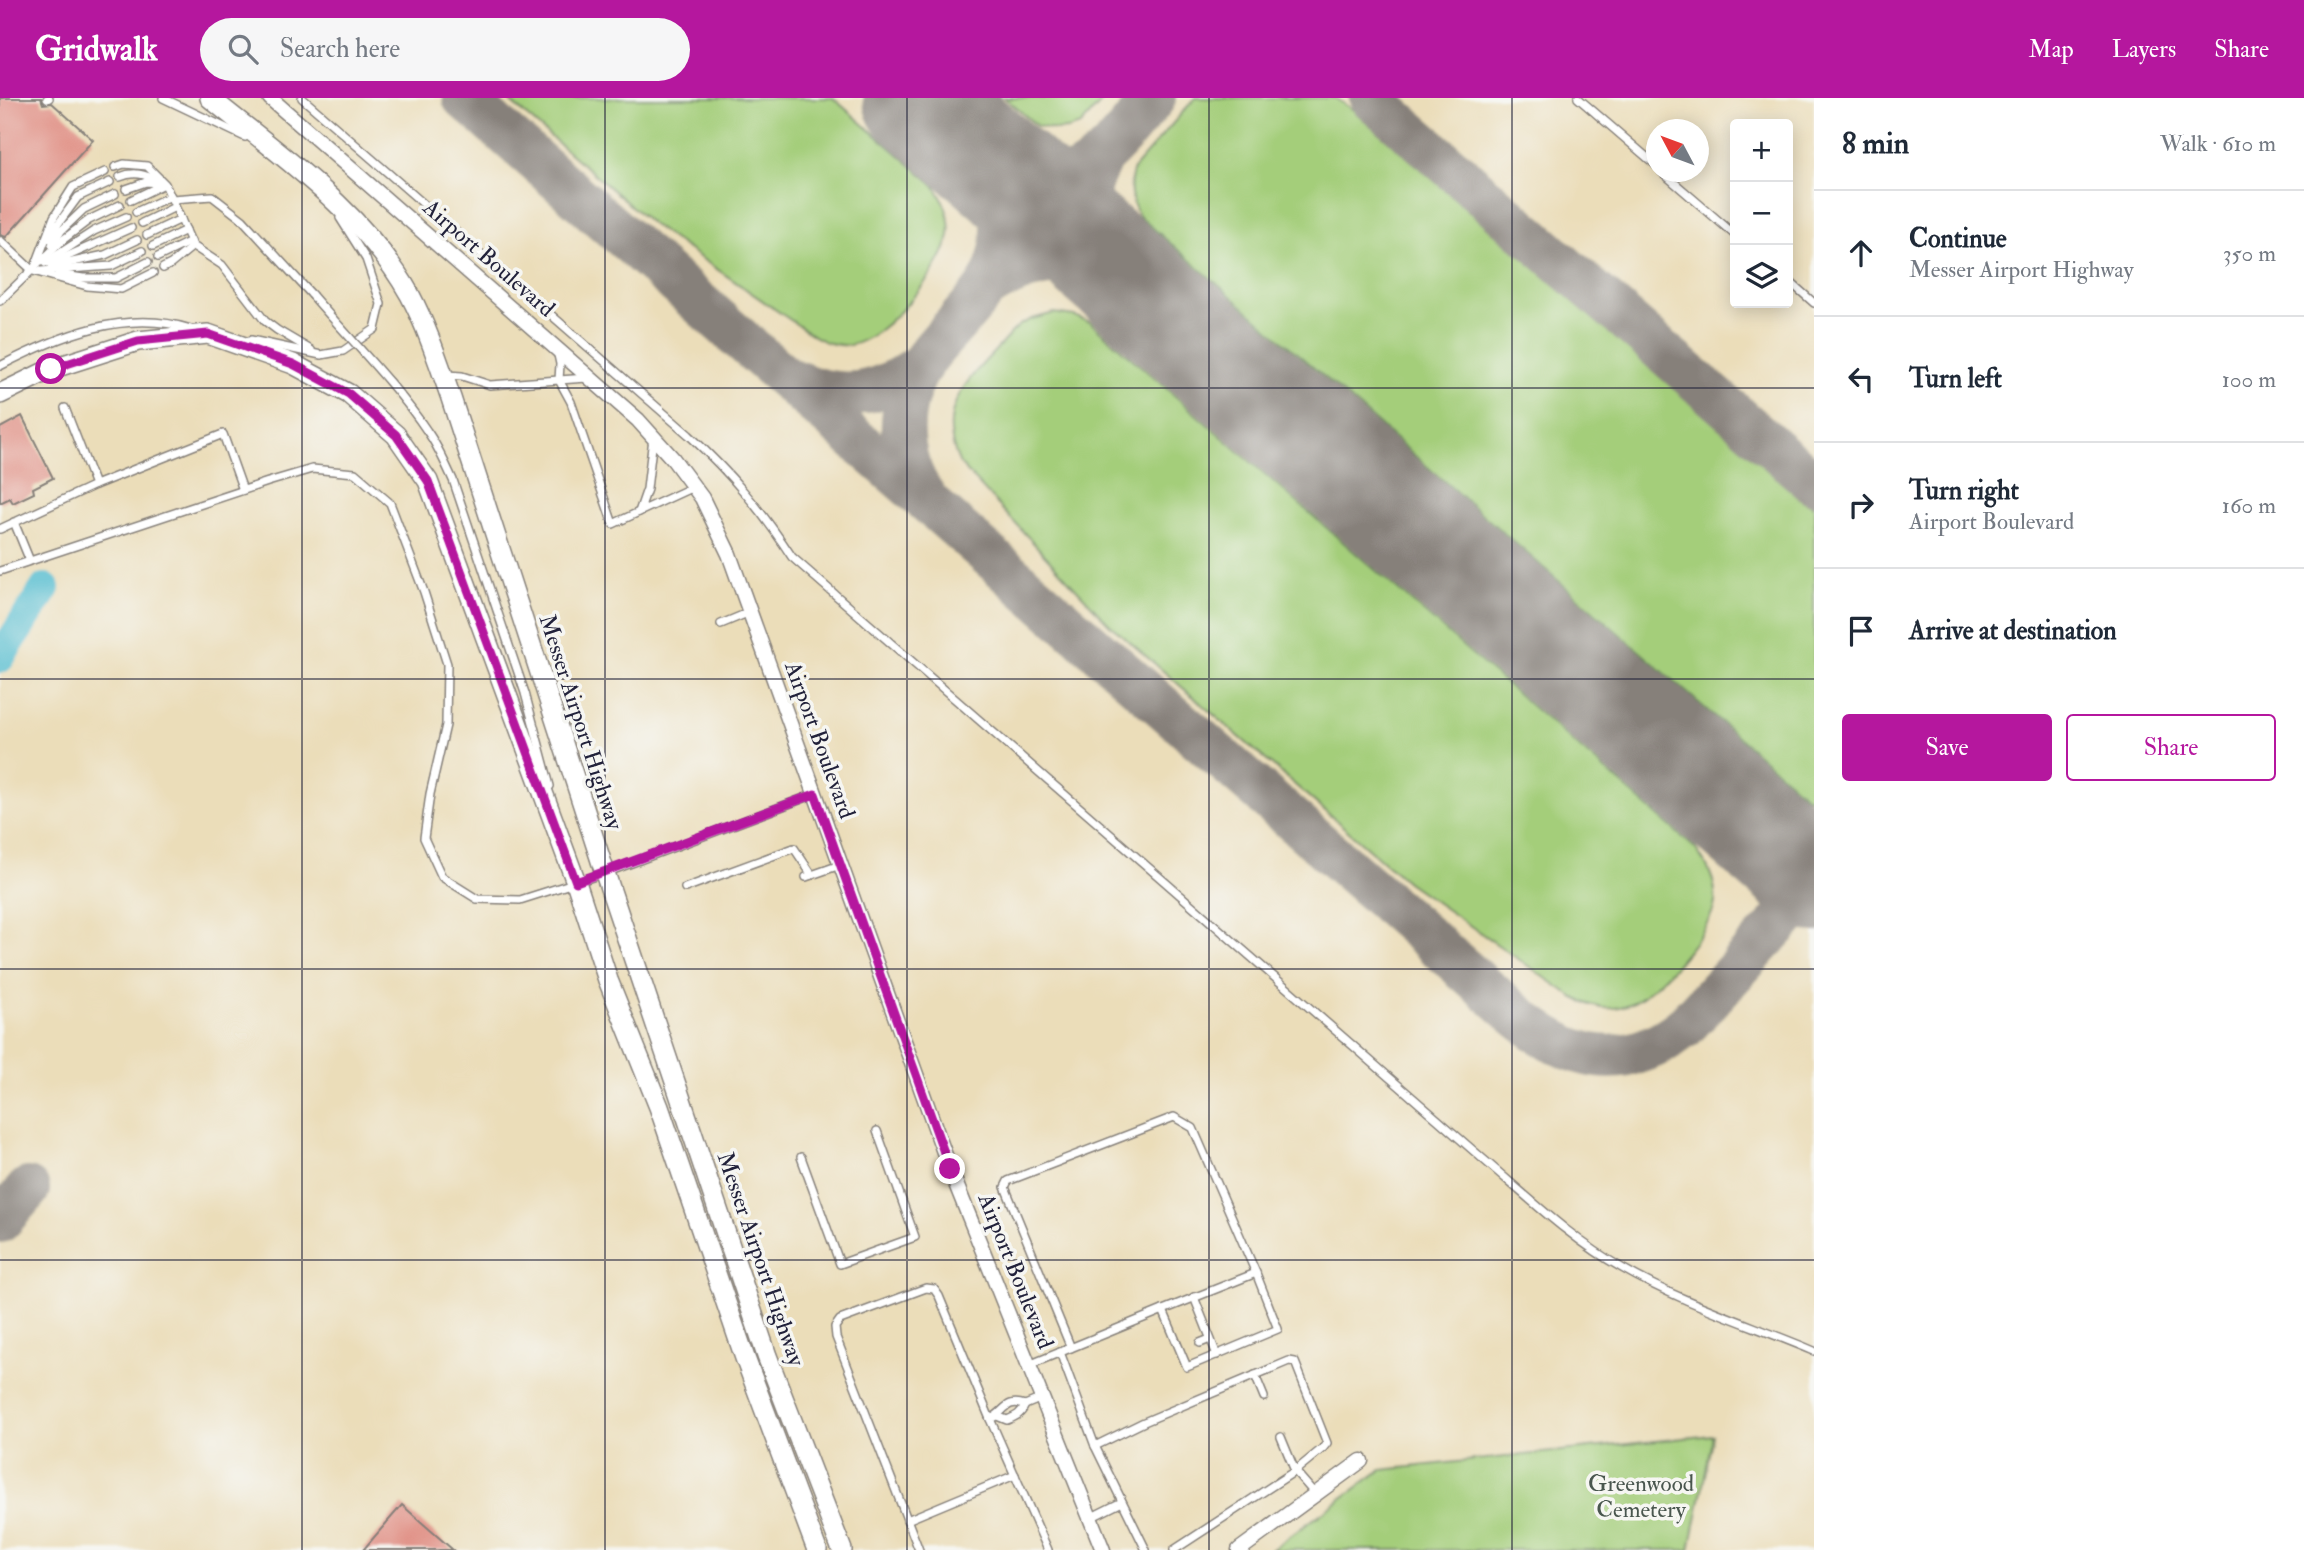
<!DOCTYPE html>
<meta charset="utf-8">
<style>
:root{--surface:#fff;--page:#f6f6f7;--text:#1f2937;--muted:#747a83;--line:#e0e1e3;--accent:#b5179e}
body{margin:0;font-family:"IM FELL Double Pica",serif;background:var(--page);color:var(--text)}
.controls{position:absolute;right:21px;top:21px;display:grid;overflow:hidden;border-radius:7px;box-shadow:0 4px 18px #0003}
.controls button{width:63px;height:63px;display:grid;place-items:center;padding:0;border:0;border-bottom:2px solid var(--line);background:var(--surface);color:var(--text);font:35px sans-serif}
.compass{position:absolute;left:1646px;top:21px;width:63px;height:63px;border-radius:50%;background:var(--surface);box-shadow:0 4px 18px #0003;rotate:311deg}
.stop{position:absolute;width:21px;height:21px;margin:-16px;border:5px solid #b5179e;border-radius:50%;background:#fff}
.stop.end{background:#b5179e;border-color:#fff;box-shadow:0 2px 7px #0008}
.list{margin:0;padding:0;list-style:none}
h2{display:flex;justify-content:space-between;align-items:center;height:91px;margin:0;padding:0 28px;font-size:30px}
h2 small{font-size:23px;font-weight:400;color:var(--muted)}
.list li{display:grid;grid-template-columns:46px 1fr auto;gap:21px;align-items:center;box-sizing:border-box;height:126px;padding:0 28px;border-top:2px solid var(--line)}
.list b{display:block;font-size:26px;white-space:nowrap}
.list p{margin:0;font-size:23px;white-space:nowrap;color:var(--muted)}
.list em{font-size:23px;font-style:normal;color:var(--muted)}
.actions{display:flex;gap:14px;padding:21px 28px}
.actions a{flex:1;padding:16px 0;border:2px solid var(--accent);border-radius:7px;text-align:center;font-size:24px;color:var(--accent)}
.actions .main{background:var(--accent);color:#fff}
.icon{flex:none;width:38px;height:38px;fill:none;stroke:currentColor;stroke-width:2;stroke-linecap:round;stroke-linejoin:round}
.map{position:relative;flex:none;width:1814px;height:1452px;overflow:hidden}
header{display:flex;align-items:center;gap:42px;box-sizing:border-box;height:98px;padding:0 35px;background:var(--accent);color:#fff}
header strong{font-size:33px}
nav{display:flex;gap:38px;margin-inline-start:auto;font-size:24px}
.search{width:490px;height:63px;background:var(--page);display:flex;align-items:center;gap:18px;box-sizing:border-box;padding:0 24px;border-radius:38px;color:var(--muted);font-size:26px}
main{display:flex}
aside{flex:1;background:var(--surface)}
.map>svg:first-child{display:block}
.green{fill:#a4ce7a;stroke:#63785a;stroke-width:2}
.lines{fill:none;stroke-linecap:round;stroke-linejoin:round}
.river{stroke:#54bdd0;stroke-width:30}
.taxiway{stroke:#86807a;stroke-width:44}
.runway{stroke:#86807a;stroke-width:110}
.building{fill:#e19388}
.lane-casing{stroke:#86807a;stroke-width:10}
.street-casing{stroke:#86807a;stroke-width:17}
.secondary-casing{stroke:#86807a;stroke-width:22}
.lane{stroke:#fff;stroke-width:7}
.street{stroke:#fff;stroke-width:14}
.secondary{stroke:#fff;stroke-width:19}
.lane-bridge-casing{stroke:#86807a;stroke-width:10;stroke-linecap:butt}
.lane-bridge{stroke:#fff;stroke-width:7}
.route{stroke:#b5179e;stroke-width:9}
.grid{fill:none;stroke:#22223b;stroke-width:2;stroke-opacity:0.55}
.labels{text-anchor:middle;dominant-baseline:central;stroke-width:7;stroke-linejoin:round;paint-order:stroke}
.street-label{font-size:23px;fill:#22223b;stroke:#f6f6f2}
.park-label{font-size:23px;fill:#49564e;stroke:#f6f6f2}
</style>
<header>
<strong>Gridwalk</strong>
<div class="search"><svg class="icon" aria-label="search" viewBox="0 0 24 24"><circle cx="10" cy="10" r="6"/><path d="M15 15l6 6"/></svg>Search here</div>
<nav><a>Map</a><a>Layers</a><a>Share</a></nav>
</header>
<main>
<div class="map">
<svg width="1814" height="1452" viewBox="0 0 1814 1452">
<rect width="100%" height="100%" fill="#f6f6f2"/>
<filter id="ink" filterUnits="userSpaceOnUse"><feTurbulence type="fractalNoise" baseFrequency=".0143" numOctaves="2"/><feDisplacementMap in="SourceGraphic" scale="14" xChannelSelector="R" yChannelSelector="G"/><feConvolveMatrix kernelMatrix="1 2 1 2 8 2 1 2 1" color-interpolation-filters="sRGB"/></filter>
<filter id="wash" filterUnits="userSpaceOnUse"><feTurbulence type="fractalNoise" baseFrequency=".00686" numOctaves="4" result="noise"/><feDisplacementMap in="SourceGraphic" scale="28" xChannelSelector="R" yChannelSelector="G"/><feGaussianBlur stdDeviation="1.57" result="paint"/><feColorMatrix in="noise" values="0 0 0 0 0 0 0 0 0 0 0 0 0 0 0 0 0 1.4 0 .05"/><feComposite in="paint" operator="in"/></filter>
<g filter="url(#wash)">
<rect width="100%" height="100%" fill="#ebddb9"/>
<g class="green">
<path d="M506,0H833L934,87C944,102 952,119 949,138C943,171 884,242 850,247C833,249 818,242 805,232L653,127Z"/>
<path d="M1005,0H1105L1081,27L1068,31L1056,32L1037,28Z"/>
<path d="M1195,0H1335L1373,25L1814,409V701L1807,699L1139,118C1130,102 1128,88 1134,70Z"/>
<path d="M1054,215L1074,218L1090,224L1695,750C1707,767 1717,783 1715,804C1712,830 1668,878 1648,894C1640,902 1626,909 1614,910C1600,912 1586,906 1573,899L1407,784L1109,526L960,366C931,305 975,277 1012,234L1021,226L1032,221Z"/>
<path d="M1713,1337L1690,1452H1271L1381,1372Z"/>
</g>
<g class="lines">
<path class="river" d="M0,560L45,490"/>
<g class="taxiway">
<path d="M464,0L1513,914C1570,962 1622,978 1684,929L1814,788"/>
<path d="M1371,0L1814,385"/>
<path d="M991,64C1002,70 1013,77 1025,81C1084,97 1121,38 1154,0"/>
<path d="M1098,67C1081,97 1085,127 1099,157"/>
<path d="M994,181L1094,68"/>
<path d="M994,186C1042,157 1082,161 1130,185"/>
<path d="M794,283C843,305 879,297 922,266"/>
<path d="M924,398C896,358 896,307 922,266C932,250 948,235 960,221C973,206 988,191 995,173C1011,134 1001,95 985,58"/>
<path d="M0,1123L28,1091"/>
</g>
<path class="runway" d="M918,0L1814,779"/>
</g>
<g id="blocks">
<g class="building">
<path d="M0,0H41L43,6L52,5L93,42L6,139L0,137Z"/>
<path d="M22,318L53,380L33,390L34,395L13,405L10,400L0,405V330Z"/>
<path d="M402,1407L453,1452H363Z"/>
</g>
</g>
</g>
<g filter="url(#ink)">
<use href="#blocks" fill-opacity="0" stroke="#86807a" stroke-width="2"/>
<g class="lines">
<defs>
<g id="lane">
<path d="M163,0L245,39"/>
<path d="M302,0L689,337C732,377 760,410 792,459L1483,1061C1528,1099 1571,1141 1622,1170C1682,1205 1750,1226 1814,1253"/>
<path d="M1578,0L1657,68"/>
<path d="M47,1L49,0"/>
<path d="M115,69L124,66L147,68L165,86L193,148L222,167L265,223L277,232L311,252"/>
<path d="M1662,74L1735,137"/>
<path d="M120,79C134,73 145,76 158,83"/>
<path d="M126,91L146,84L157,85"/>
<path d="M172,101L212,98L243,122L312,197"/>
<path d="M131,102L164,86"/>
<path d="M136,114L171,98"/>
<path d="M142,125L175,109"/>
<path d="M147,137L181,121"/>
<path d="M50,141L58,126L78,99L110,84"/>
<path d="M1,143L33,173L87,188L121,191L153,175"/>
<path d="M52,147L61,133L84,111L115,96"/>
<path d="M153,148L186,132"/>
<path d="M158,159L191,143"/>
<path d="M45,165L94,133L126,119"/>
<path d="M50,166L131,130"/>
<path d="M54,168L105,157L137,142"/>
<path d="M35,169L54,119L73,89L105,74"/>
<path d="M163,170L171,166L193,148"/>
<path d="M41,173L111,168L142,153"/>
<path d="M58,176L83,180H116L148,164"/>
<path d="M1788,182L1814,205"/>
<path d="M0,203L64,141L89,122L120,107"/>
<path d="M251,242L321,257L343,253L375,231L381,206L366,161L340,120"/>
<path d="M558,257L560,266L559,282L571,304L613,426L693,389"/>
<path d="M0,268C58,238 126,210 191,231"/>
<path d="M447,277L462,278L490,287L587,280"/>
<path d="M95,387L223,336L243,392"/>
<path d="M639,414L647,391L653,340"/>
<path d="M14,424L30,463"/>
<path d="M0,431L95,387L65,310"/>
<path d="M0,473L268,384L312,371L355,375L390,405L424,494L447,566L446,627L430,696L424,740L442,779L477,801L520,802L605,775L815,696"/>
<path d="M721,526L750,514"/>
<path d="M525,595L550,688"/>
<path d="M806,779L840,767"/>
<path d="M685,790L794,750L812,777"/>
<path d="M801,1059L840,1166L915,1139L877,1033"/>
<path d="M1194,1199L1217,1257"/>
<path d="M1163,1212L1256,1175"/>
<path d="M1200,1245L1210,1241"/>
<path d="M1060,1254L1095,1348"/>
<path d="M1029,1267L1163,1212L1187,1269L1278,1231L1256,1175L1193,1030L1174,1019L1008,1083L1005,1089L1071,1250"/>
<path d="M1255,1277L1264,1299"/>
<path d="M997,1318L1007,1322C1017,1318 1021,1316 1025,1307"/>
<path d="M990,1321C1005,1315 1005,1300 1025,1307L1042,1300"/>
<path d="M1090,1420L1122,1404"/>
<path d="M907,1422L1015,1377"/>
<path d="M919,1452L836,1239L835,1229L840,1222L926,1190L934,1191L939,1198L990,1321L1048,1452"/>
<path d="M1146,1452L1095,1348L1144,1324L1289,1263L1295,1264L1327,1345L1323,1350L1295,1373L1281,1339"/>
<path d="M1174,1452L1295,1373L1315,1396"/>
</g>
<g id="street">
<path d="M270,0L638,322L673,361L702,400L729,456L950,1071L1103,1452"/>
<path d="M1239,1452L1361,1363"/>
</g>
<g id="secondary">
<path d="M210,0C281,58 364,114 410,197C427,229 439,266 451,300L605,775L767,1258L842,1452"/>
<path d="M0,296L51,271L138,243L208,236L293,266L349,296L396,337L428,383L576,784L608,882L659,1009L745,1260L817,1452"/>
</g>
</defs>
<use href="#lane" class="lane-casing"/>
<use href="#street" class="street-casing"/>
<use href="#secondary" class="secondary-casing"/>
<use href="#lane" class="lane"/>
<use href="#street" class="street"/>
<use href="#secondary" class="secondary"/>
<defs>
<path id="lane-bridge" d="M312,197C349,240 396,287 427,333C438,348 445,365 453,382L525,595"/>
</defs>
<use href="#lane-bridge" class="lane-bridge-casing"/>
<use href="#lane-bridge" class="lane-bridge"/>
</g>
</g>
<g class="lines" filter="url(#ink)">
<path class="route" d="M51,271L138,243L208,236L293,266L349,296L396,337L428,383L576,784L815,696L950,1071"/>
</g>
<path class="grid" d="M302,0V1452M605,0V1452M907,0V1452M1209,0V1452M1512,0V1452M0,290H1814M0,581H1814M0,871H1814M0,1162H1814"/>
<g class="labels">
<g class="street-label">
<text transform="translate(489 160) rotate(41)">Airport Boulevard</text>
<text transform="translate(581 624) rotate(72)">Messer Airport Highway</text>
<text transform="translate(820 642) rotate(70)">Airport Boulevard</text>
<text transform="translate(761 1161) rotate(71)">Messer Airport Highway</text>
<text transform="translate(1016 1173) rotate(68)">Airport Boulevard</text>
</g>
<g class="park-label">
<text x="1641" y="1385">Greenwood<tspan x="1641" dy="26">Cemetery</tspan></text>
</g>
</g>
</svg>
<div class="controls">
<button>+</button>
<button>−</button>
<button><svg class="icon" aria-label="layers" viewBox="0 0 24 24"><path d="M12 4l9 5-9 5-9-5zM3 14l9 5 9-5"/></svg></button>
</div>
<svg class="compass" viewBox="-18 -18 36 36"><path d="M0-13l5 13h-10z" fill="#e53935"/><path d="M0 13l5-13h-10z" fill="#747a83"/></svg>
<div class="stop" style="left:51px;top:271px"></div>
<div class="stop end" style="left:950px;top:1071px"></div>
</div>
<aside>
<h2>8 min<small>Walk · 610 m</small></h2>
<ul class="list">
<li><svg class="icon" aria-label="ahead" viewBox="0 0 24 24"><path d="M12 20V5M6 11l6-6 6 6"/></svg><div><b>Continue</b><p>Messer Airport Highway</p></div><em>350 m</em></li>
<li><svg class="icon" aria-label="left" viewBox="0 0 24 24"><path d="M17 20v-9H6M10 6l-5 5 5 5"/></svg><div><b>Turn left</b></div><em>100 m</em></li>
<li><svg class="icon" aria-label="right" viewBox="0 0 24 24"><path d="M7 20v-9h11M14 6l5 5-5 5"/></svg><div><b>Turn right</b><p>Airport Boulevard</p></div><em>160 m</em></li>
<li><svg class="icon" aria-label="arrive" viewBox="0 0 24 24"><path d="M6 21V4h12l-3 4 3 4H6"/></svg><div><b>Arrive at destination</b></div></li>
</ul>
<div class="actions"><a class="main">Save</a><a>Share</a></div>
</aside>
</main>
